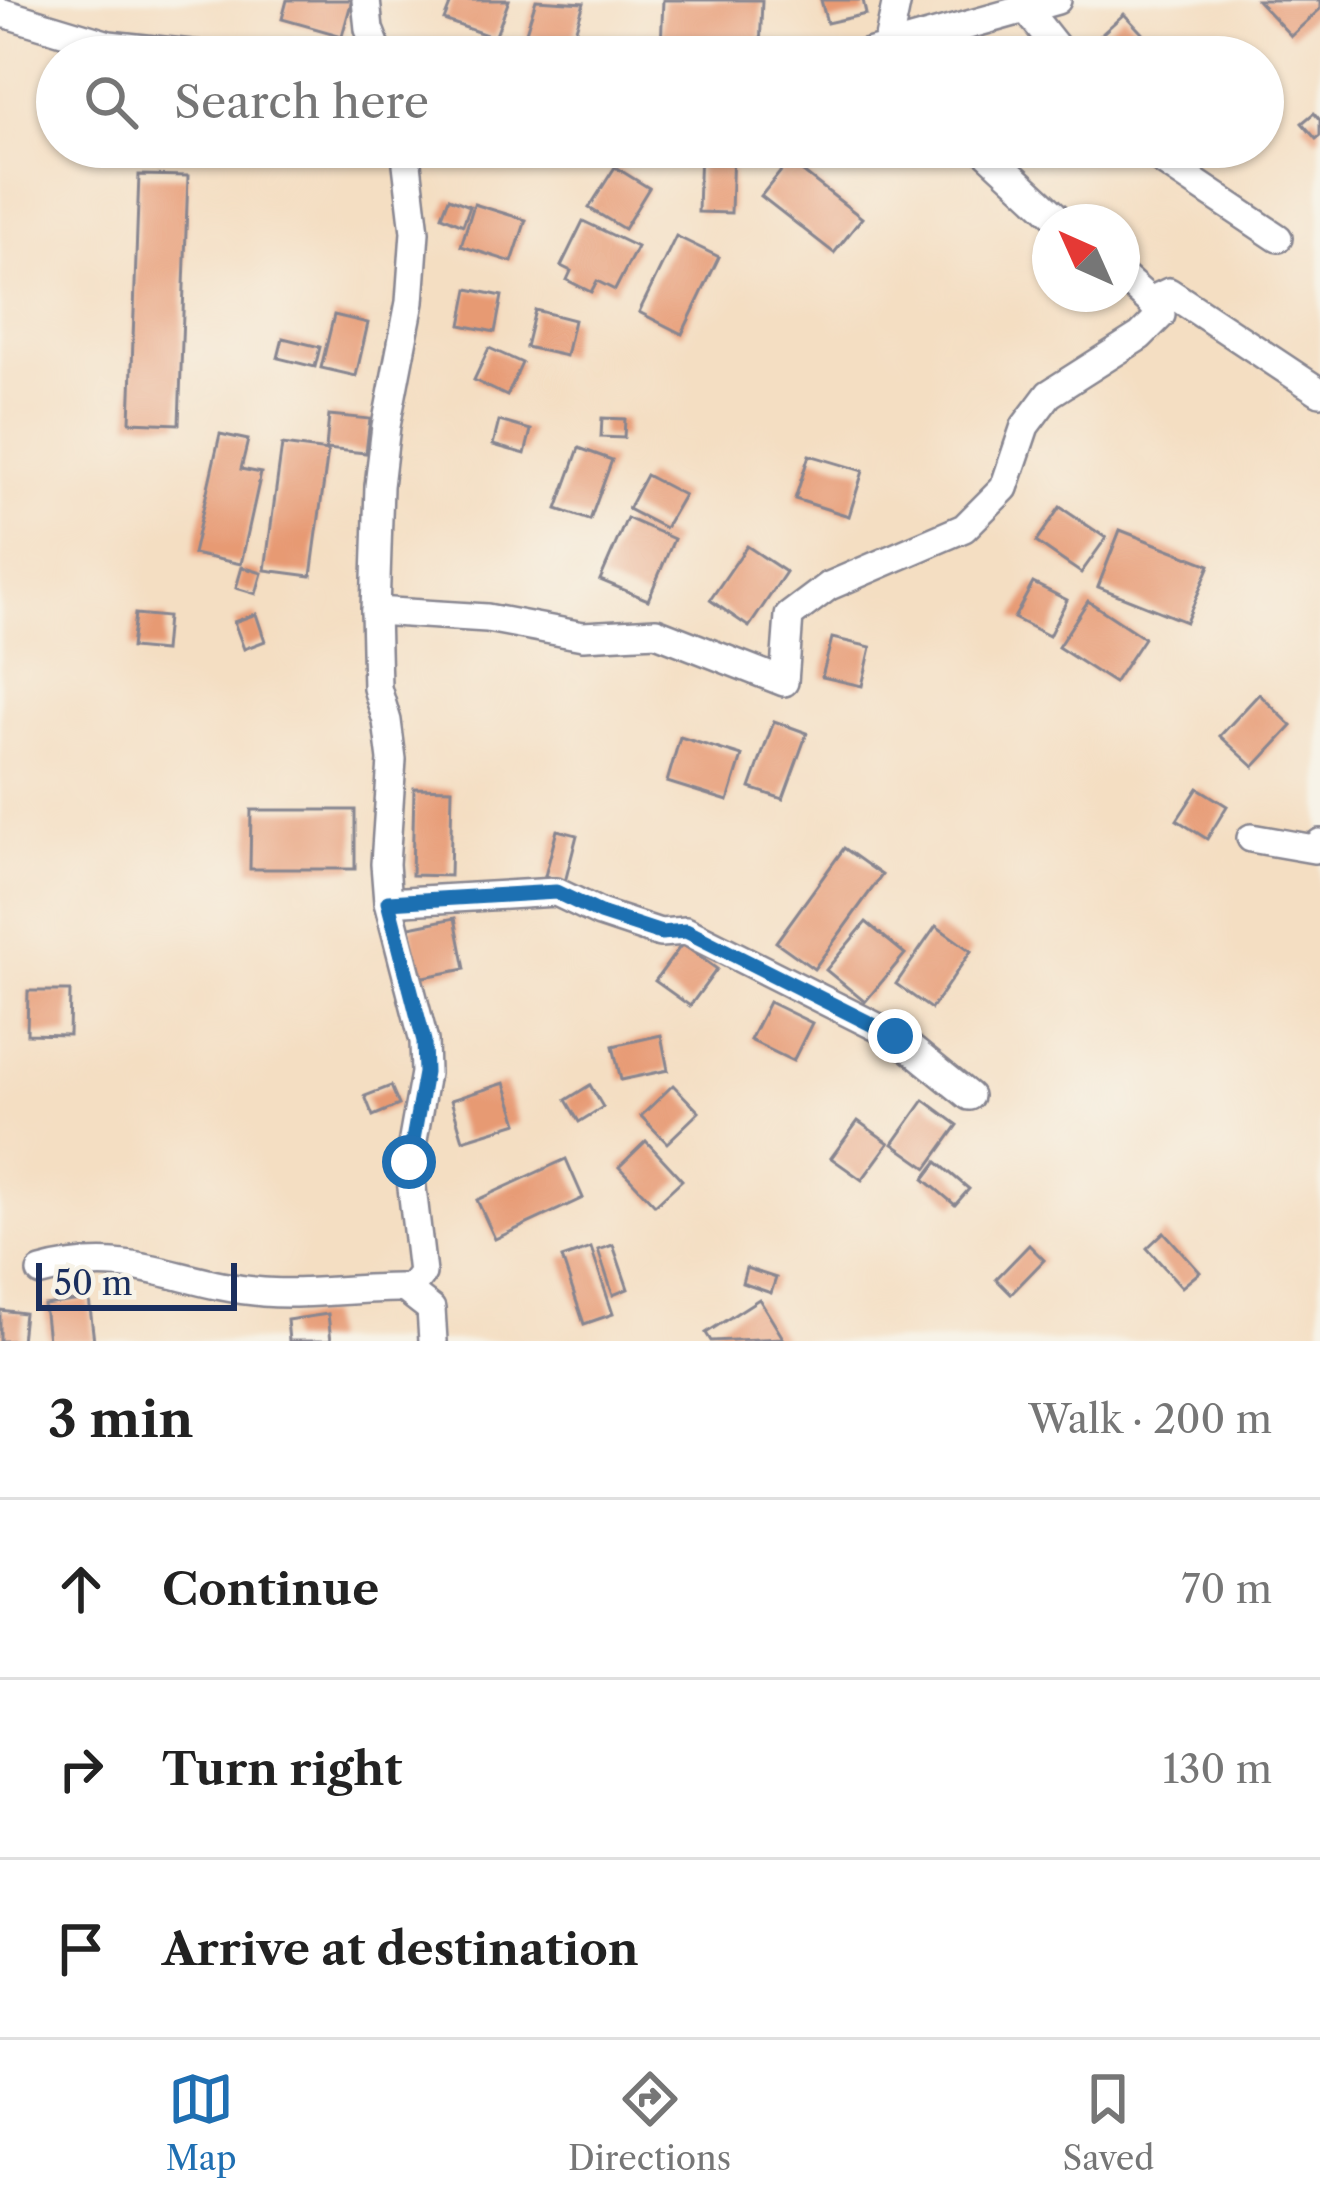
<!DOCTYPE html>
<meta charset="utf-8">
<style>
:root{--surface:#fff;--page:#f6f6f6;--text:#222;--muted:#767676;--line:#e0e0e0;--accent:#1f6fb2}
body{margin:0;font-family:"Libre Caslon Text",serif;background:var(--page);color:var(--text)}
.compass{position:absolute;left:1032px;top:204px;width:108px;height:108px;border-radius:50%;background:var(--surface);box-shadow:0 3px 9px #0004;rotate:315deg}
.scale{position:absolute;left:36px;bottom:30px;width:201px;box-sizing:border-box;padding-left:12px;border:6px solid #1b2f5e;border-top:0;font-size:33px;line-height:42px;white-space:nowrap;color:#1b2f5e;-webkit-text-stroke:9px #f7f3e8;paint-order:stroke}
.stop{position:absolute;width:36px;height:36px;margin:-27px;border:9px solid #1f6fb2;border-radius:50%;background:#fff}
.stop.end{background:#1f6fb2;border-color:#fff;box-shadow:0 3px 12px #0008}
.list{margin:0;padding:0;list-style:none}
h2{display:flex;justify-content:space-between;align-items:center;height:156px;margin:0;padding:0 48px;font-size:51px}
h2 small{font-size:39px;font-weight:400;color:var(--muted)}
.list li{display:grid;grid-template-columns:78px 1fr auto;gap:36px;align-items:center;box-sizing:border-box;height:180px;padding:0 48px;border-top:3px solid var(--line)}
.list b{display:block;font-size:45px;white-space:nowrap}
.list em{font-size:39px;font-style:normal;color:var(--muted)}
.icon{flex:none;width:66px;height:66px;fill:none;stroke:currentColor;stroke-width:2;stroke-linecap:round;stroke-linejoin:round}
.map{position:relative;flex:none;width:1320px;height:1341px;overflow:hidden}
.search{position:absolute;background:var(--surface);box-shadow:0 3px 9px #0004;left:36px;right:36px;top:36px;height:132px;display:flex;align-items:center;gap:30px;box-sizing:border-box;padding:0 42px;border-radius:66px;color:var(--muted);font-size:45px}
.sheet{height:696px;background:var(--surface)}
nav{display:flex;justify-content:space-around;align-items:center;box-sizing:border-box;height:168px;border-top:3px solid var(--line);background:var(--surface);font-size:33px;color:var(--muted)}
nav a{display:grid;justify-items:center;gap:6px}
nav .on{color:var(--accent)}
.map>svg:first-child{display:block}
.building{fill:#e79a73}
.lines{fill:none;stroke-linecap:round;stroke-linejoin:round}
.street-casing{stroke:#888690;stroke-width:32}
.street{stroke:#fff;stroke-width:27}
.route{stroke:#1f6fb2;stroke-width:15}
</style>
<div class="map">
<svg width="1320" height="1341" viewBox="0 0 1320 1341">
<rect width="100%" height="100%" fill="#f7f3e8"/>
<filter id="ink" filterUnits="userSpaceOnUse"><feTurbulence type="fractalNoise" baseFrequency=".00833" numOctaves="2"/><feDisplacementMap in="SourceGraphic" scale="24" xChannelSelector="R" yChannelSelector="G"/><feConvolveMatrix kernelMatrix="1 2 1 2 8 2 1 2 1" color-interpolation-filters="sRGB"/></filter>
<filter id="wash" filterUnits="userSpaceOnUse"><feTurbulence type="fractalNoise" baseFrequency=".004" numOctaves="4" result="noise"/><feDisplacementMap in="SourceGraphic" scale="48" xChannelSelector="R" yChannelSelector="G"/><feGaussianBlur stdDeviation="2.7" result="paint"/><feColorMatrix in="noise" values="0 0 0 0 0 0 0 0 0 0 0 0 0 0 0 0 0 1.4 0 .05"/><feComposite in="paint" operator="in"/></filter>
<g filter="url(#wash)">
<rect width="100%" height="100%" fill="#f4dec2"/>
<g id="blocks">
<g class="building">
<path d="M287,0H352L342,36L282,19Z"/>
<path d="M452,0H509L495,38L444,20Z"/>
<path d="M536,0L584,3L570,48L525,35Z"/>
<path d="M663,0H762L760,50L661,47Z"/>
<path d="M821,0H863L866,14L827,23Z"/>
<path d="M1257,0H1320V9L1291,36Z"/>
<path d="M1124,14L1152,44L1138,57H1085L1081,53Z"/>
<path d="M1314,113L1320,120V136L1316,139L1302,123Z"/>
<path d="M700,147H733L731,213L698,212Z"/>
<path d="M789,161L862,218L834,253L761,196Z"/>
<path d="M615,167L649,188L624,229L589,208Z"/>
<path d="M139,175L188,176L179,424L130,422Z"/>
<path d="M449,198L470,206L463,225L442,216Z"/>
<path d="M474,204L526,220L512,262L461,246Z"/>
<path d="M583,221L637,247L615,290L597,281L591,292L567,280L571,271L561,266Z"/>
<path d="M676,236L719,257L682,334L639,312Z"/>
<path d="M468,289L502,296L495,332L461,325Z"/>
<path d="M535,310L574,320L566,356L526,347Z"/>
<path d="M334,315L368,323L356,376L321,368Z"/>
<path d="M283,338L320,347L315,367L278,358Z"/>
<path d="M489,348L522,363L507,396L474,380Z"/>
<path d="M329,415L370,419L366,453L326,449Z"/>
<path d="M602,418L625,419L624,438L601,437Z"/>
<path d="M499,421L531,430L525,454L493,445Z"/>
<path d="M220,434L248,440L241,469L261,473L241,564L193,554Z"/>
<path d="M282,445L328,451L311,576L265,570Z"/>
<path d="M579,448L612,460L590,520L557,509Z"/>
<path d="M809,455L863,471L849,516L795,499Z"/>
<path d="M646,475L684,495L665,528L628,509Z"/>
<path d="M1060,507L1106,538L1081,573L1036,542Z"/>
<path d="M627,518L674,539L648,600L600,580Z"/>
<path d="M1120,530L1210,565L1186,622L1098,587Z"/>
<path d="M747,546L786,572L749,627L710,600Z"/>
<path d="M242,567L262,573L256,594L236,588Z"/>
<path d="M1033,583L1067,600L1049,636L1014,618Z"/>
<path d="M1088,601L1144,638L1114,683L1058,647Z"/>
<path d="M135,614L167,617L164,651L131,648Z"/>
<path d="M256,614L265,641L244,649L234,622Z"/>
<path d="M832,638L871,647L862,686L822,677Z"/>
<path d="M1259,694L1292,726L1254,767L1220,736Z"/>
<path d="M774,721L807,733L783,799L750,788Z"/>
<path d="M680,737L742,756L728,801L667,782Z"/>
<path d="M414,788L452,789L450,876L412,875Z"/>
<path d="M1198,788L1227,806L1207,839L1177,820Z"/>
<path d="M251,810H355V869H250Z"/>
<path d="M557,830L577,835L565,882L545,876Z"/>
<path d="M844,848L882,875L814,969L776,942Z"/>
<path d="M455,918L465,969L419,978L410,927Z"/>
<path d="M866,922L905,954L865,1002L826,970Z"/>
<path d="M936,926L971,951L931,1009L896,984Z"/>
<path d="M682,944L717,969L690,1006L655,981Z"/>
<path d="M28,991H70L69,1035L27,1034Z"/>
<path d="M769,1002L812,1023L793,1061L750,1040Z"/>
<path d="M661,1035L668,1070L621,1080L613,1046Z"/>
<path d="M505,1083L518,1123L463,1140L451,1100Z"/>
<path d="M590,1085L603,1107L579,1122L566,1100Z"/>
<path d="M673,1085L699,1112L667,1143L641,1116Z"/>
<path d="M391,1086L399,1105L373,1116L365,1096Z"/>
<path d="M924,1100L958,1125L927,1168L893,1144Z"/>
<path d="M858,1121L889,1143L862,1180L831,1158Z"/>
<path d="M646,1141L682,1180L655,1205L619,1167Z"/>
<path d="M566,1159L583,1198L495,1239L477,1200Z"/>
<path d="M937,1162L969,1189L955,1205L924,1179Z"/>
<path d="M1164,1232L1200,1272L1182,1287L1147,1248Z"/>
<path d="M613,1245L628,1289L613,1295L598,1250Z"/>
<path d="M1029,1245L1044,1260L1011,1294L996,1279Z"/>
<path d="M591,1248L613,1314L584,1324L562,1258Z"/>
<path d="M746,1268L776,1278L771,1293L742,1283Z"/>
<path d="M89,1299L94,1341H48L44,1305Z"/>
<path d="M759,1299L783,1338L711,1341L706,1333Z"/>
<path d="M0,1310L24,1313L21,1341H0Z"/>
<path d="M328,1314L331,1341H289L287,1320Z"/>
</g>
</g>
</g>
<g filter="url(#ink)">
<use href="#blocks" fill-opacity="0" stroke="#888690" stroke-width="3"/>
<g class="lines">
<defs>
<g id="street">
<path d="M366,0L369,29L380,57"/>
<path d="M1026,9L1064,57"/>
<path d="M0,12L109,45L219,57"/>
<path d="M854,57L1057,0"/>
<path d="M894,57L887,48L897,0"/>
<path d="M981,147L1062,222"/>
<path d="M1142,147L1278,238"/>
<path d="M1122,276L1150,301"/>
<path d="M375,611L487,618L583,636L656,632L784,682L789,616L829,586L964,528L1004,488L1025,426L1049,394L1140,336L1161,315L1150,301L1169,292L1320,392"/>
<path d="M1251,838L1314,849L1320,843"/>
<path d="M388,902L556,892L600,913L660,933L686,931L895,1036L969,1096"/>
<path d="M41,1272C132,1247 178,1285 263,1292C309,1296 357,1287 404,1288L412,1286L422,1273L409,1162L425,1073L424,1041L388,902L385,864L392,760L387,721L377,688L375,611L379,486L386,426L410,302L415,232L405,147"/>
<path d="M404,1288L431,1309L433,1341"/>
</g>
</defs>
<use href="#street" class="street-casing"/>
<use href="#street" class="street"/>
</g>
</g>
<g class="lines" filter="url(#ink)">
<path class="route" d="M409,1162L425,1073L424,1041L388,902L556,892L600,913L661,933L686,931L895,1036"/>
</g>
</svg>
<svg class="compass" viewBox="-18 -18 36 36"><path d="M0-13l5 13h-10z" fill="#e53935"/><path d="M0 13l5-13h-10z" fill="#767676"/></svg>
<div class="scale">50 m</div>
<div class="stop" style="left:409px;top:1162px"></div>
<div class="stop end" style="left:895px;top:1036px"></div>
<div class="search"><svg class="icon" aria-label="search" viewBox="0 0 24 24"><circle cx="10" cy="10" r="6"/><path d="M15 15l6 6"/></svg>Search here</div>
</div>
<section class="sheet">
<h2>3 min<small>Walk · 200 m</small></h2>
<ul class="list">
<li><svg class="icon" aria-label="ahead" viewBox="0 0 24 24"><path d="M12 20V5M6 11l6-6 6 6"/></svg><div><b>Continue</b></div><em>70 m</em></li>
<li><svg class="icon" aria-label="right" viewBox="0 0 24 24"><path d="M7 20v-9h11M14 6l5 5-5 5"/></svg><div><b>Turn right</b></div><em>130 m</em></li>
<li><svg class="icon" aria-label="arrive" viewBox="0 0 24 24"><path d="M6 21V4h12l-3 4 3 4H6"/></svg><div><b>Arrive at destination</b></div></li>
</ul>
</section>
<nav>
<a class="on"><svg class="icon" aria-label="map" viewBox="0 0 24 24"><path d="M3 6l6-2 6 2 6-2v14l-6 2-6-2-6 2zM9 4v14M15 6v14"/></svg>Map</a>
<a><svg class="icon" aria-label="directions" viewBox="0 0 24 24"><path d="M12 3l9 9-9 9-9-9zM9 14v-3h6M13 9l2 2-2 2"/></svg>Directions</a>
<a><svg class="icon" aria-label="saved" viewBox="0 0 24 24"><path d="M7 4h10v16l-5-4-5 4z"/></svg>Saved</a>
</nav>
